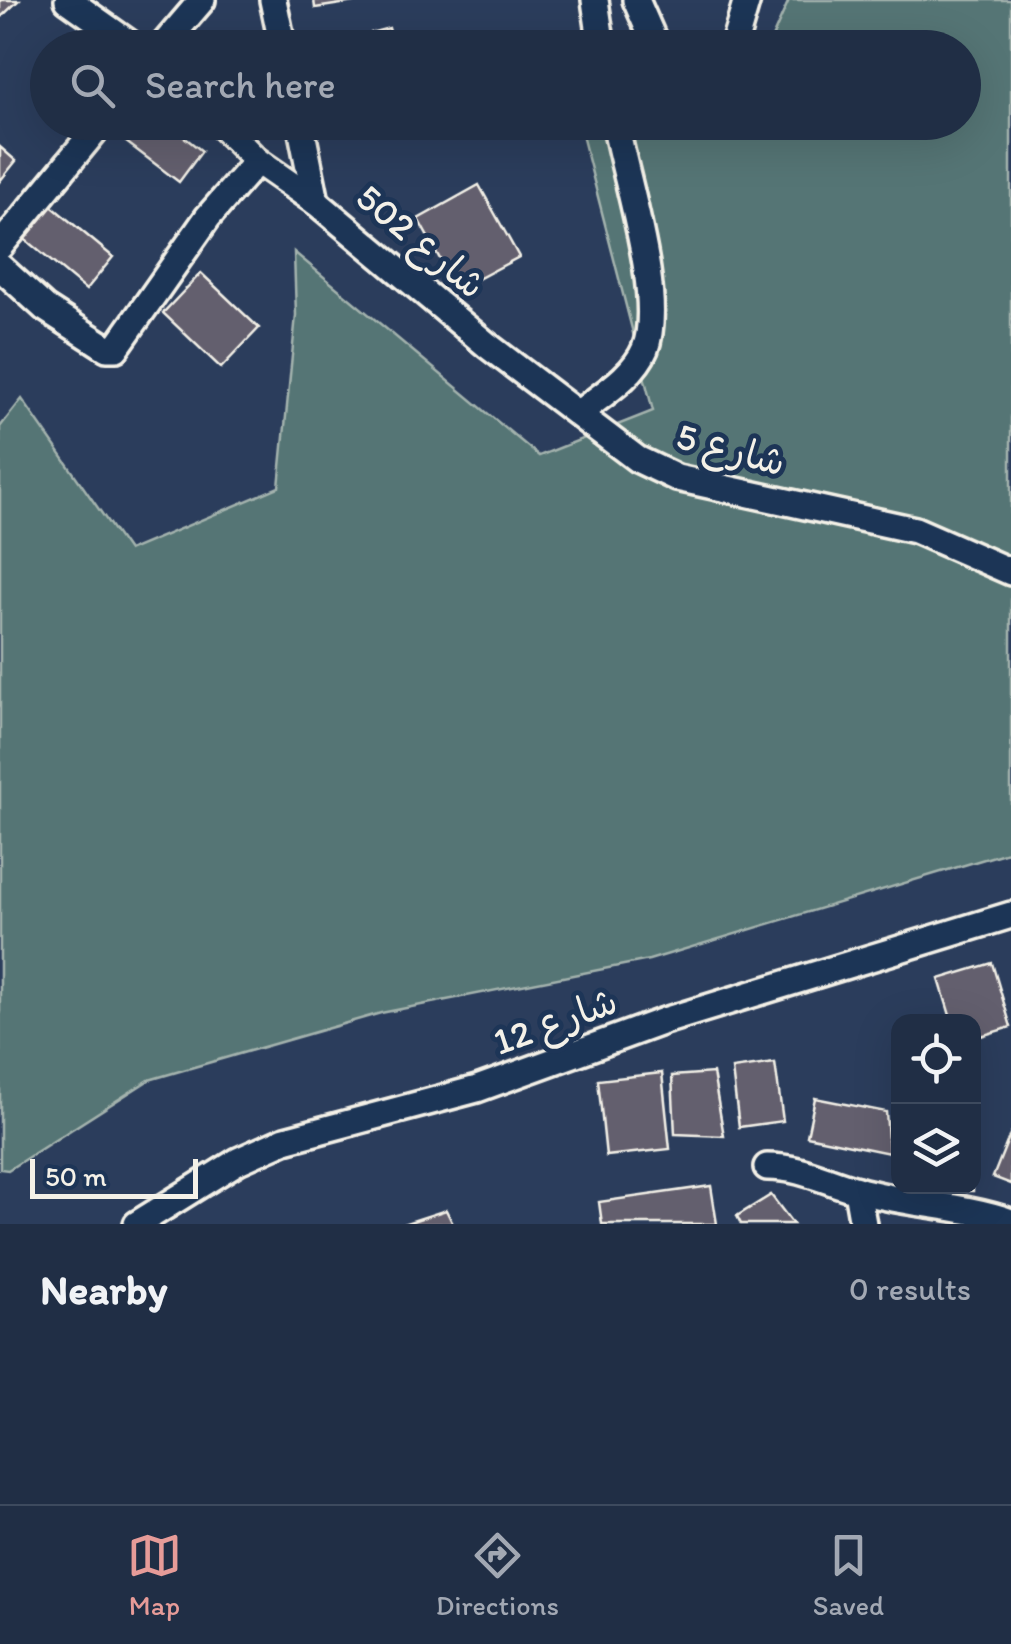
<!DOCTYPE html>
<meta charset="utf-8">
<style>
:root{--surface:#202e45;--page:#28364c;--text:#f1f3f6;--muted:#a2a8b3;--line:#3d4a5e;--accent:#e69b98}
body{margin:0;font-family:Itim,"Playpen Sans Arabic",sans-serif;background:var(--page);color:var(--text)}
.controls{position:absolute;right:30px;bottom:30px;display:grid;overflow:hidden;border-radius:20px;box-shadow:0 10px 40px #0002}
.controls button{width:90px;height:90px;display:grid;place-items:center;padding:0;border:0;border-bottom:2px solid var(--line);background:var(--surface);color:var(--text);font:50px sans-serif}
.scale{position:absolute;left:30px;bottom:25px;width:168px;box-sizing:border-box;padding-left:10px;border:5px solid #f4f1e8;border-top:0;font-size:28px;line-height:35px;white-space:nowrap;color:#f4f1e8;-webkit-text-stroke:8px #1d3557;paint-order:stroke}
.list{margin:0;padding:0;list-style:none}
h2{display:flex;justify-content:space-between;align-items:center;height:130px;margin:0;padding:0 40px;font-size:42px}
h2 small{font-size:32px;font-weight:400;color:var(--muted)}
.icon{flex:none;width:55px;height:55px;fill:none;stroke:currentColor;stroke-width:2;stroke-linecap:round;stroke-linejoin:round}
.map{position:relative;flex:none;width:1011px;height:1224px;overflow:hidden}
.search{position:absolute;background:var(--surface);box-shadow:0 10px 40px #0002;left:30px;right:30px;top:30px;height:110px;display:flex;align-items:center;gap:25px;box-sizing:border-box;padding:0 35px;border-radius:55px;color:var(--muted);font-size:38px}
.sheet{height:280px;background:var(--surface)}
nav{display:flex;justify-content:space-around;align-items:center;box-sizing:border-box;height:140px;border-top:2px solid var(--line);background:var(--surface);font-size:28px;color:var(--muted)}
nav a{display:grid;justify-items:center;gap:5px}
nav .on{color:var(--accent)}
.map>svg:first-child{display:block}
.green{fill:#557574;stroke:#a4b3ae;stroke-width:2.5}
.building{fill:#635f6e;stroke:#f4f1e8;stroke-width:2.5}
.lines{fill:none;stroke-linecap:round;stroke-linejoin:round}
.street-casing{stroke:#f4f1e8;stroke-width:32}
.street{stroke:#1d3557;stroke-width:25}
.labels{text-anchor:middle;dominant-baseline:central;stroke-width:10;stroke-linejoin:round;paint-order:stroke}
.street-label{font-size:38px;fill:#f4f1e8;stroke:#1d3557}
</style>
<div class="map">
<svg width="1011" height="1224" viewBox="0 0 1011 1224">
<rect width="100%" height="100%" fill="#2b3d5c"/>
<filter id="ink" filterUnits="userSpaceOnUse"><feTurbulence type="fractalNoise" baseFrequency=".01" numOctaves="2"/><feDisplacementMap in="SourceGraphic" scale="20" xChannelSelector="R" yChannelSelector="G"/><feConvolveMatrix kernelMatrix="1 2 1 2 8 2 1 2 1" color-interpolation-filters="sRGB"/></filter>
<g filter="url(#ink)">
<path class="green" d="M789,0H1011V851L649,960L381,1013L149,1080L8,1170L0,1169V427L22,399L128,551L279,487L296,315L294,252L539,456L653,411L579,123L732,128L735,122H964V48L768,47Z"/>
<g class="building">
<path d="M0,0H19L0,18Z"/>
<path d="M314,0H367L315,8Z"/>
<path d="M389,28L394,48H314Z"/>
<path d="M114,122H165L202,151L179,182L109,129Z"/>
<path d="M0,147L16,161L0,181Z"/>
<path d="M479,185L519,257L457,290L418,219Z"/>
<path d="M49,204L113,257L86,290L22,237Z"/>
<path d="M201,273L259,328L221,368L163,313Z"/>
<path d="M992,963L1011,1027L974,1038V1022H952L939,979Z"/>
<path d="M775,1063L783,1121L739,1127L732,1069Z"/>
<path d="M662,1073L670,1149L606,1156L598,1080Z"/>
<path d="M713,1073L724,1136L675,1134L672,1076Z"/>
<path d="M815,1098L886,1112L889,1153L807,1136Z"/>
<path d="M1011,1132V1184L993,1177Z"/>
<path d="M711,1186L717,1224H602L599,1202Z"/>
<path d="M918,1186H973V1191L918,1190Z"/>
<path d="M771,1195L793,1224H741L737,1216Z"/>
<path d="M446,1210L453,1224H403Z"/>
</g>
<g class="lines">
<defs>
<g id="street">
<path d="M68,0L136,48"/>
<path d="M273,0L283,48"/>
<path d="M595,0L602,48"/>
<path d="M636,0L657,48"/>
<path d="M161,48L202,0"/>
<path d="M733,48L747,0"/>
<path d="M218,122L257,161L316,202L487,345L637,459L677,478L915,530L1011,572"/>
<path d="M300,122L316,202"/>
<path d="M0,246L102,122"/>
<path d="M0,267L45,308L107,348H116L208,217L257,161"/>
<path d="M579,413C600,396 634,376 645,349C665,298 625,178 615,122"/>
<path d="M767,1167C802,1167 824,1181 857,1190C908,1205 960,1204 1011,1222"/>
<path d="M857,1190L863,1224"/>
<path d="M137,1224L238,1161L285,1140L477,1089L664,1021L1011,915"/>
</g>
</defs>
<use href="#street" class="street-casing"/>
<use href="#street" class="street"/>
</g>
</g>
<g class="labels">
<g class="street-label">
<text transform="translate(421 241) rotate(40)">شارع 502</text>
<text transform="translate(731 449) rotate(15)">شارع 5</text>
<text transform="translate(555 1021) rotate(-20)">شارع 12</text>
</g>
</g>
</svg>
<div class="controls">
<button><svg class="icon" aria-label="locate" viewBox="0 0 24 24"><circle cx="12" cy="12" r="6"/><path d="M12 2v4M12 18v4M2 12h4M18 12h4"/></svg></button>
<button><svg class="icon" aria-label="layers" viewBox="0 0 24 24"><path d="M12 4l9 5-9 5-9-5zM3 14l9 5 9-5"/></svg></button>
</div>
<div class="scale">50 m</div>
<div class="search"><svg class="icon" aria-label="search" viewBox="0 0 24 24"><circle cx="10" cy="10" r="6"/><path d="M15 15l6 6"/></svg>Search here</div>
</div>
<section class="sheet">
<h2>Nearby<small>0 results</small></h2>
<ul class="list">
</ul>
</section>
<nav>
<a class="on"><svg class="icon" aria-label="map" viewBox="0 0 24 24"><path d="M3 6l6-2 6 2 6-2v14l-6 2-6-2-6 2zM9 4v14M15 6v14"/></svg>Map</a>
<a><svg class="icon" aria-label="directions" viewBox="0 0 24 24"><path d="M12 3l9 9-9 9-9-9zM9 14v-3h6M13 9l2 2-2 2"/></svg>Directions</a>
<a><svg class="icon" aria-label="saved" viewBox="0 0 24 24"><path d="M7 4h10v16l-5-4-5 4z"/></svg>Saved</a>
</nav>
